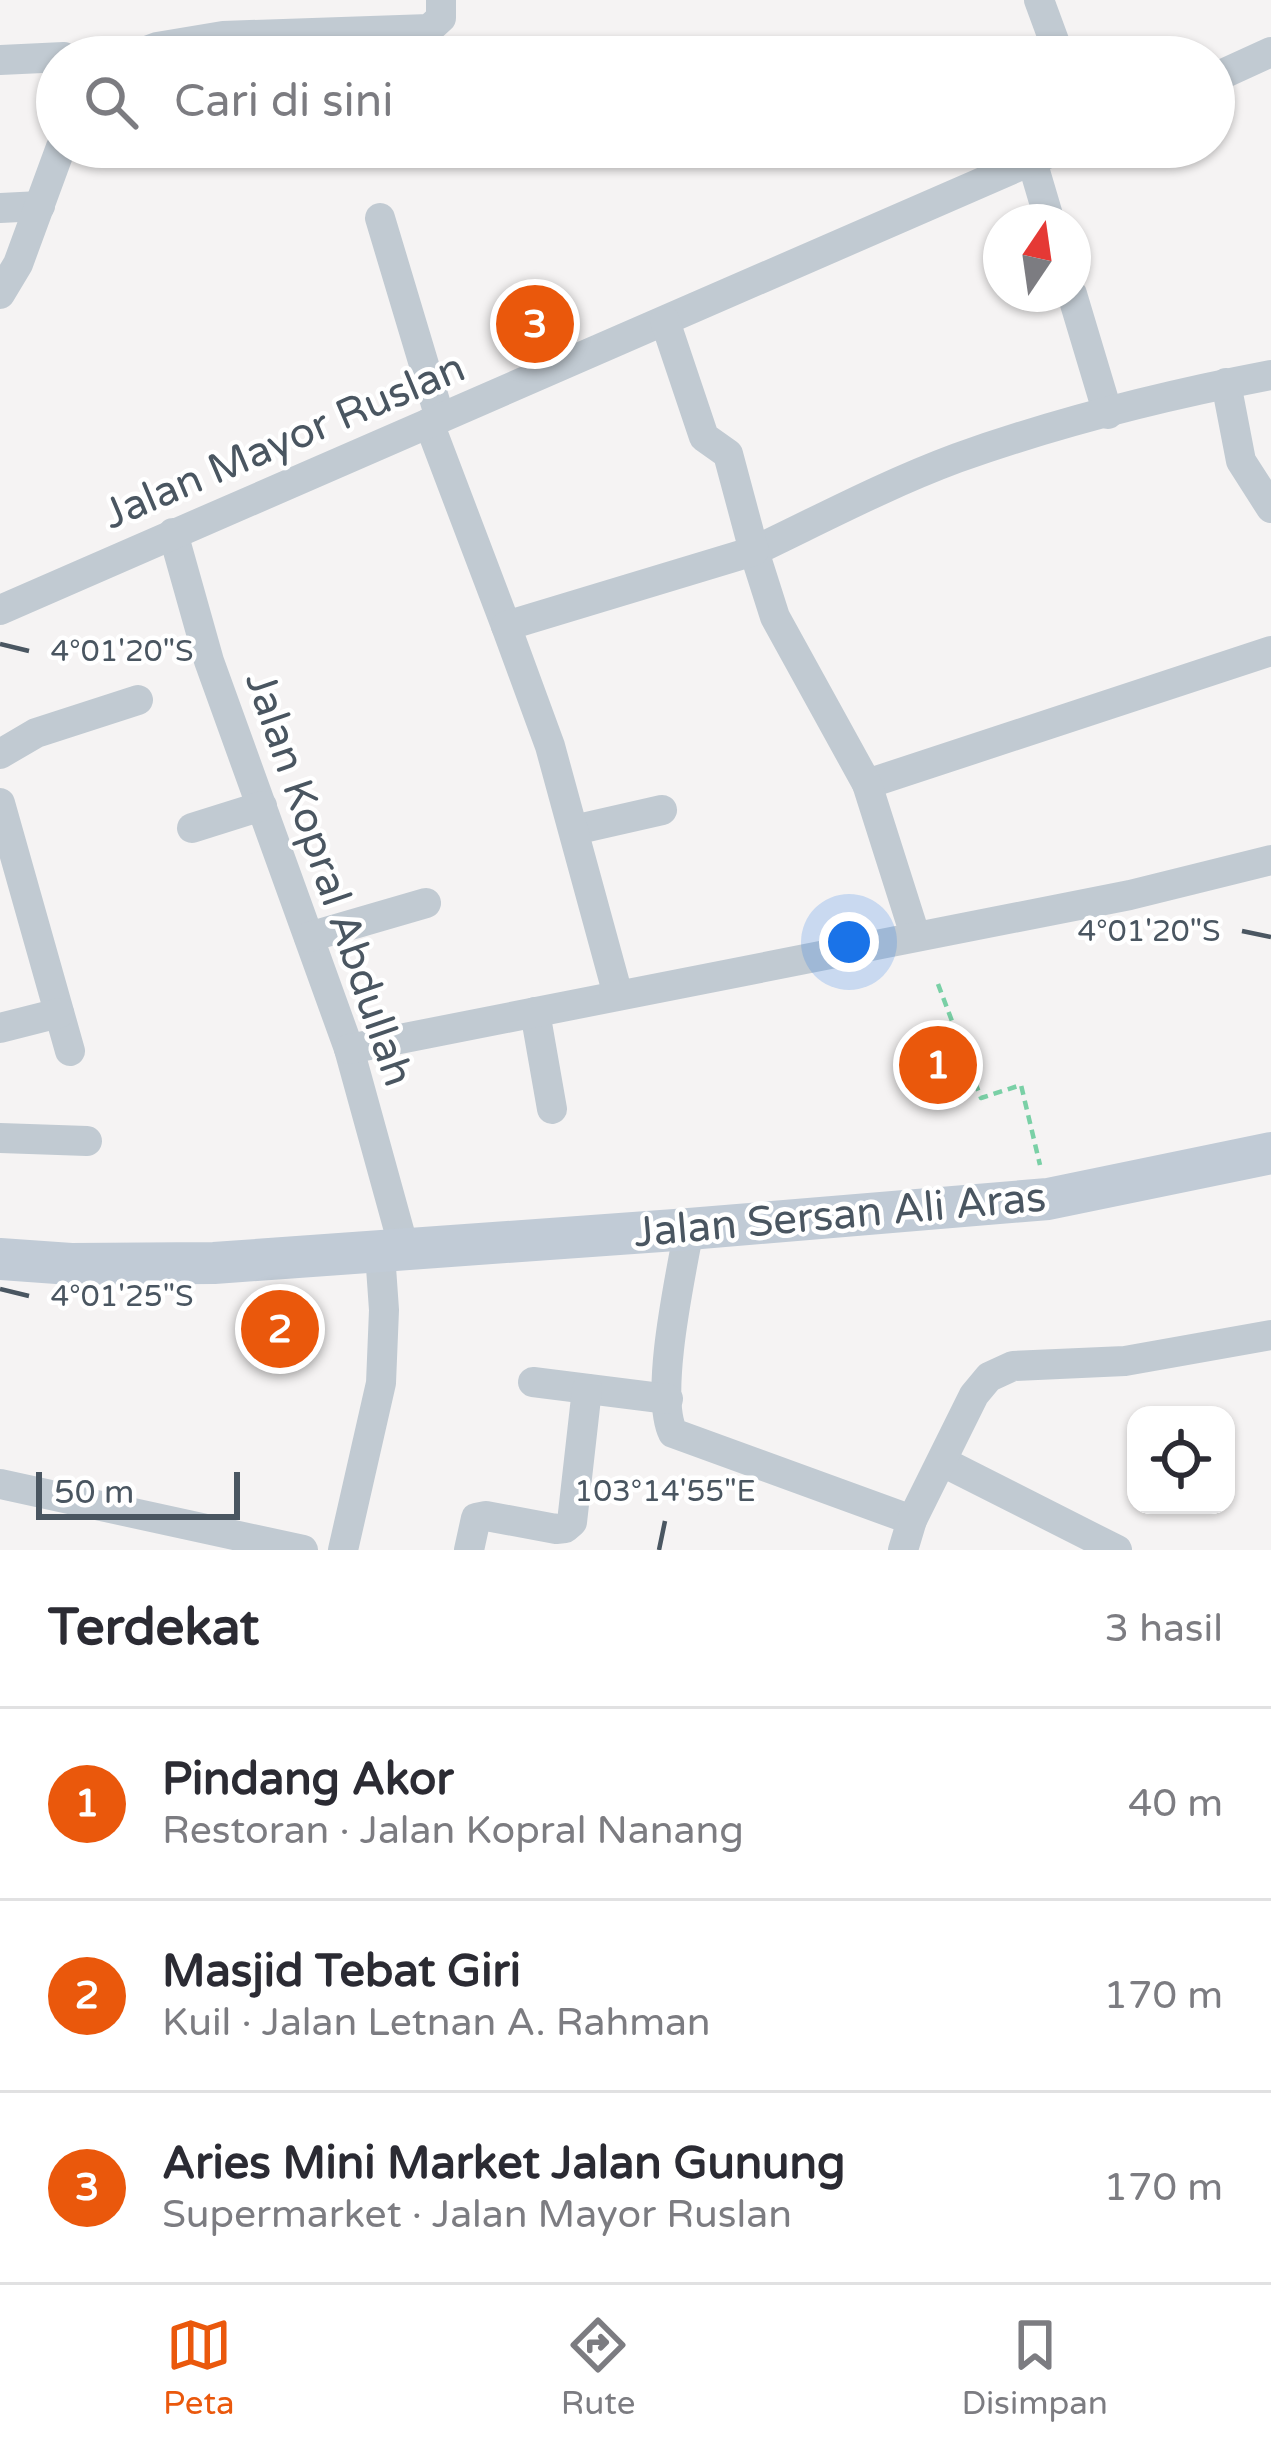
<!DOCTYPE html>
<html lang="id">
<meta charset="utf-8">
<style>
:root{--surface:#fff;--page:#f7f7f7;--text:#2b2b33;--muted:#7c7c81;--line:#e1e1e2;--accent:#ea580c}
body{margin:0;font-family:"Varela Round",sans-serif;background:var(--page);color:var(--text)}
.controls{position:absolute;right:36px;bottom:36px;display:grid;overflow:hidden;border-radius:24px;box-shadow:0 3px 9px #0004}
.controls button{width:108px;height:108px;display:grid;place-items:center;padding:0;border:0;border-bottom:3px solid var(--line);background:var(--surface);color:var(--text);font:60px sans-serif}
.compass{position:absolute;left:983px;top:204px;width:108px;height:108px;border-radius:50%;background:var(--surface);box-shadow:0 3px 9px #0004;rotate:13deg}
.scale{position:absolute;left:36px;bottom:30px;width:204px;box-sizing:border-box;padding-left:12px;border:6px solid #4a5661;border-top:0;font-size:33px;line-height:42px;white-space:nowrap;color:#4a5661;-webkit-text-stroke:9px #fff;paint-order:stroke}
.you{position:absolute;left:849px;top:942px;width:42px;height:42px;margin:-30px;border:9px solid #fff;border-radius:50%;background:#1a73e8;box-shadow:0 0 0 18px #1a73e833}
.badge{display:grid;place-items:center;width:78px;height:78px;border-radius:50%;background:var(--accent);color:#fff;font-size:39px;font-weight:700}
.pin{position:absolute;translate:-50% -50%;border:6px solid #fff;box-shadow:0 3px 12px #0006}
.list{margin:0;padding:0;list-style:none}
h2{display:flex;justify-content:space-between;align-items:center;height:156px;margin:0;padding:0 48px;font-size:51px}
h2 small{font-size:39px;font-weight:400;color:var(--muted)}
.list li{display:grid;grid-template-columns:78px 1fr auto;gap:36px;align-items:center;box-sizing:border-box;height:192px;padding:0 48px;border-top:3px solid var(--line)}
.list b{display:block;font-size:45px;white-space:nowrap}
.list p{margin:0;font-size:39px;white-space:nowrap;color:var(--muted)}
.list em{font-size:39px;font-style:normal;color:var(--muted)}
.icon{flex:none;width:66px;height:66px;fill:none;stroke:currentColor;stroke-width:2;stroke-linecap:round;stroke-linejoin:round}
.map{position:relative;flex:none;width:1271px;height:1550px;overflow:hidden}
.search{position:absolute;background:var(--surface);box-shadow:0 3px 9px #0004;left:36px;right:36px;top:36px;height:132px;display:flex;align-items:center;gap:30px;box-sizing:border-box;padding:0 42px;border-radius:66px;color:var(--muted);font-size:45px}
.sheet{height:732px;background:var(--surface)}
nav{display:flex;justify-content:space-around;align-items:center;box-sizing:border-box;height:168px;border-top:3px solid var(--line);background:var(--surface);font-size:33px;color:var(--muted)}
nav a{display:grid;justify-items:center;gap:6px}
nav .on{color:var(--accent)}
.map>svg:first-child{display:block}
.building{fill:#cdcfd5}
.lines{fill:none;stroke-linecap:round;stroke-linejoin:round}
.path{stroke:#7ad0a6;stroke-width:4.5;stroke-dasharray:9 6;stroke-linecap:butt}
.street{stroke:#c1cad2;stroke-width:30}
.secondary{stroke:#c1cbd6;stroke-width:42}
.ticks{fill:none;stroke:#4a5661;stroke-width:4.5}
.labels{text-anchor:middle;dominant-baseline:central;stroke-width:9;stroke-linejoin:round;paint-order:stroke}
.street-label{font-size:42px;fill:#4a5661;stroke:#fff}
.ticks-label{font-size:30px;text-anchor:middle;fill:#4a5661;stroke:#fff;stroke-width:9;stroke-linejoin:round;paint-order:stroke}
</style>
<div class="map">
<svg width="1271" height="1550" viewBox="0 0 1271 1550">
<rect width="100%" height="100%" fill="#f5f3f3"/>
<path class="building" d="M951,1028L975,1087L921,1100L903,1043Z"/>
<g class="lines">
<path class="path" d="M938,984L981,1098L1021,1085L1040,1165"/>
<g class="street">
<path d="M1039,0L1060,57"/>
<path d="M130,57L157,47L223,36L429,29L441,18V0"/>
<path d="M0,60L64,57"/>
<path d="M1214,78L1271,52"/>
<path d="M1032,161L1050,222"/>
<path d="M0,208L40,206"/>
<path d="M380,218L440,418"/>
<path d="M0,294L18,264L61,147"/>
<path d="M1072,294L1108,414"/>
<path d="M1226,383L1241,461L1271,508"/>
<path d="M429,423L506,626"/>
<path d="M173,533L209,661L349,1049L405,1252"/>
<path d="M0,610L1063,147"/>
<path d="M0,754L36,733L138,700"/>
<path d="M867,784L1271,651"/>
<path d="M0,803L70,1051"/>
<path d="M192,828L262,806"/>
<path d="M574,830L662,810"/>
<path d="M915,935L867,784L775,617L754,551C821,519 887,484 957,458C1058,422 1166,395 1271,375"/>
<path d="M309,937L426,903"/>
<path d="M618,995L550,746L506,626L754,551L728,454L704,437L665,321"/>
<path d="M535,1012L552,1109"/>
<path d="M0,1028L59,1013"/>
<path d="M349,1049L1130,895L1271,860"/>
<path d="M0,1138L87,1141"/>
<path d="M689,1229C681,1274 654,1395 673,1433L912,1520"/>
<path d="M533,1382L668,1399"/>
<path d="M943,1462L1117,1550"/>
<path d="M0,1484L303,1550"/>
<path d="M343,1550L381,1383L384,1310L380,1253"/>
<path d="M469,1550L476,1518L486,1516L556,1529L565,1528L572,1522L587,1389"/>
<path d="M903,1550L912,1520L974,1395L989,1377L1013,1366L1125,1361L1271,1335"/>
</g>
<path class="secondary" d="M0,1259L71,1264L214,1263L689,1229L1048,1199L1271,1153"/>
</g>
<path class="ticks" d="M0,644L29,651M1242,931L1271,937M0,1289L29,1296M659,1550L665,1521"/>
<g class="labels">
<g class="street-label">
<text transform="translate(284 441) rotate(-23)">Jalan Mayor Ruslan</text>
<text transform="translate(329 879) rotate(71)">Jalan Kopral Abdullah</text>
<text transform="translate(840 1215) rotate(-5)">Jalan Sersan Ali Aras</text>
</g>
</g>
<g class="ticks-label">
<text x="122" y="661">4°01'20"S</text>
<text x="1149" y="941">4°01'20"S</text>
<text x="122" y="1306">4°01'25"S</text>
<text x="665" y="1501">103°14'55"E</text>
</g>
</svg>
<div class="controls">
<button><svg class="icon" aria-label="locate" viewBox="0 0 24 24"><circle cx="12" cy="12" r="6"/><path d="M12 2v4M12 18v4M2 12h4M18 12h4"/></svg></button>
</div>
<svg class="compass" viewBox="-18 -18 36 36"><path d="M0-13l5 13h-10z" fill="#e53935"/><path d="M0 13l5-13h-10z" fill="#7c7c81"/></svg>
<div class="scale">50 m</div>
<div class="you"></div>
<div class="pin badge" style="left:938px;top:1065px">1</div>
<div class="pin badge" style="left:280px;top:1329px">2</div>
<div class="pin badge" style="left:535px;top:324px">3</div>
<div class="search"><svg class="icon" aria-label="search" viewBox="0 0 24 24"><circle cx="10" cy="10" r="6"/><path d="M15 15l6 6"/></svg>Cari di sini</div>
</div>
<section class="sheet">
<h2>Terdekat<small>3 hasil</small></h2>
<ul class="list">
<li><span class="badge">1</span><div><b>Pindang Akor</b><p>Restoran · Jalan Kopral Nanang</p></div><em>40 m</em></li>
<li><span class="badge">2</span><div><b>Masjid Tebat Giri</b><p>Kuil · Jalan Letnan A. Rahman</p></div><em>170 m</em></li>
<li><span class="badge">3</span><div><b>Aries Mini Market Jalan Gunung</b><p>Supermarket · Jalan Mayor Ruslan</p></div><em>170 m</em></li>
</ul>
</section>
<nav>
<a class="on"><svg class="icon" aria-label="map" viewBox="0 0 24 24"><path d="M3 6l6-2 6 2 6-2v14l-6 2-6-2-6 2zM9 4v14M15 6v14"/></svg>Peta</a>
<a><svg class="icon" aria-label="directions" viewBox="0 0 24 24"><path d="M12 3l9 9-9 9-9-9zM9 14v-3h6M13 9l2 2-2 2"/></svg>Rute</a>
<a><svg class="icon" aria-label="saved" viewBox="0 0 24 24"><path d="M7 4h10v16l-5-4-5 4z"/></svg>Disimpan</a>
</nav>
